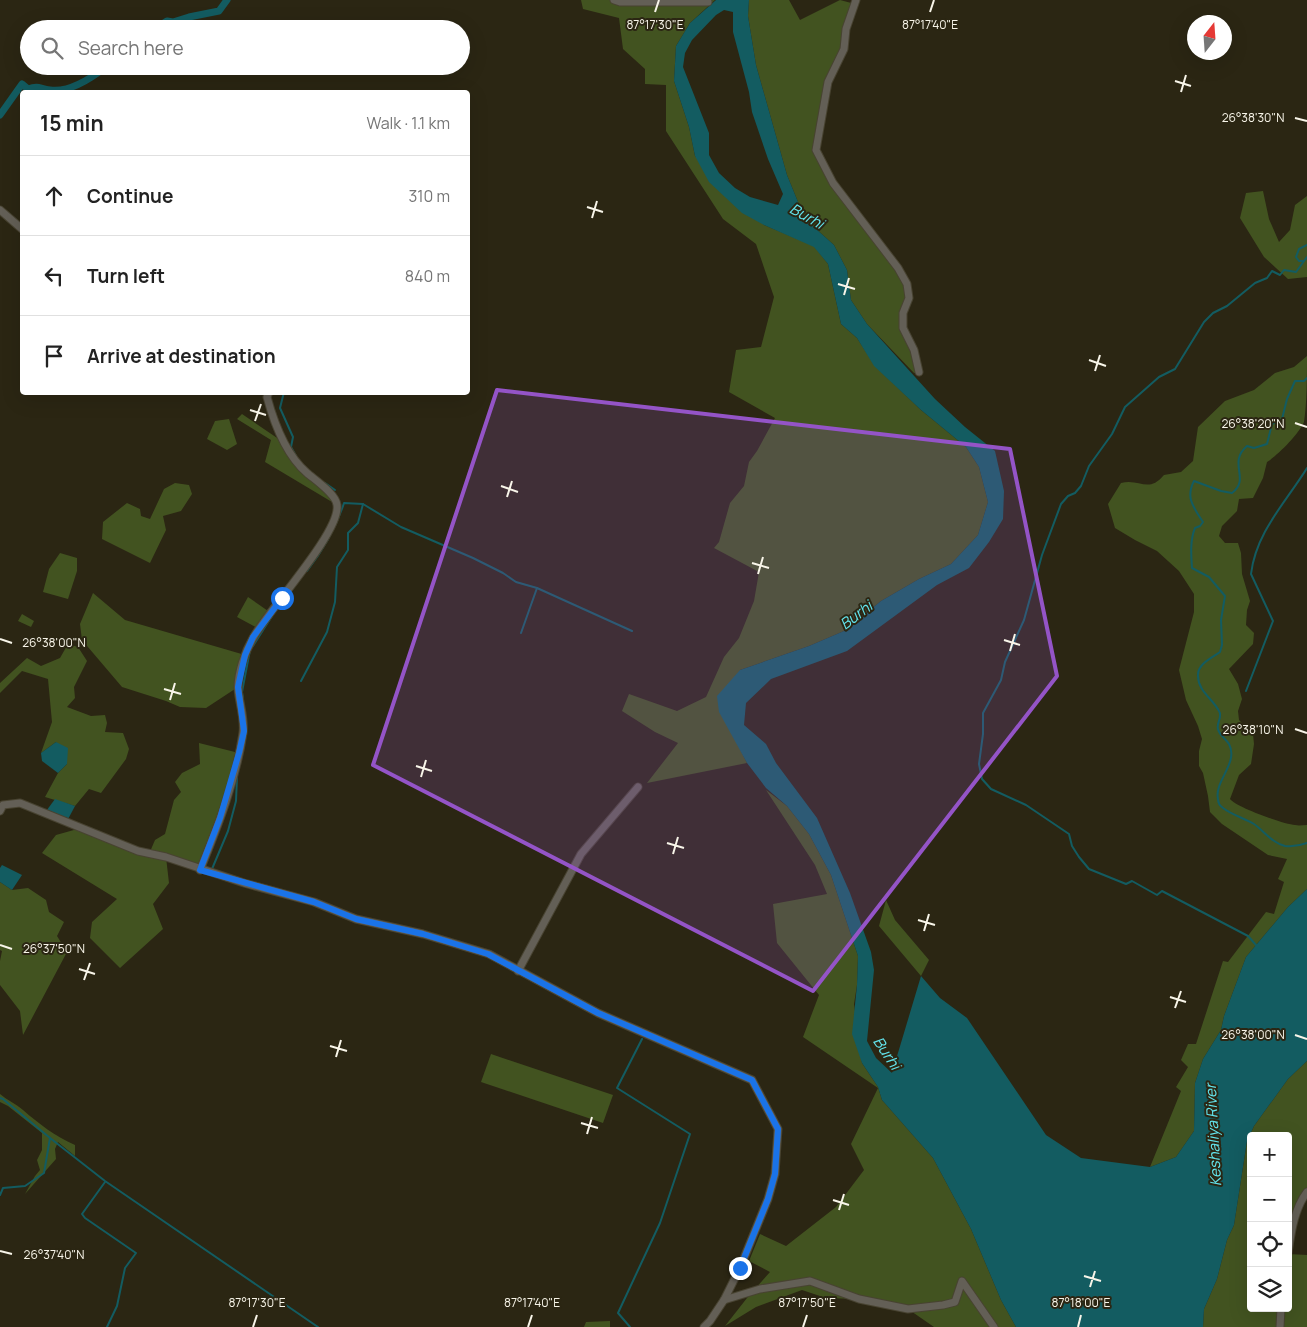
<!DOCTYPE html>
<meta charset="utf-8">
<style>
:root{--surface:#fff;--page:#f2f2f2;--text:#222;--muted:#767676;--line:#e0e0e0}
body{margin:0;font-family:Manrope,sans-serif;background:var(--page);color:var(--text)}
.controls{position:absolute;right:15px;bottom:15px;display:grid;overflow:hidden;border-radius:5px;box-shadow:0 5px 20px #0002}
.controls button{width:45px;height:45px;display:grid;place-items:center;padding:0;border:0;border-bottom:1px solid var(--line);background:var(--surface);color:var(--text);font:25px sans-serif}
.compass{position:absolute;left:1187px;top:15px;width:45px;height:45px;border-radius:50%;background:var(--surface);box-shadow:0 5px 20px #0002;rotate:17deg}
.stop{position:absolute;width:15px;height:15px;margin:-11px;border:4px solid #1a73e8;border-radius:50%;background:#fff}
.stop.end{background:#1a73e8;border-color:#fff;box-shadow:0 1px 5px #0008}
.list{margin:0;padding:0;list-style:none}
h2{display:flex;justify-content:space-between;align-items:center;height:65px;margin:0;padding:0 20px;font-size:21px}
h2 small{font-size:16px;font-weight:400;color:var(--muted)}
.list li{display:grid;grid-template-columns:32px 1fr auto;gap:15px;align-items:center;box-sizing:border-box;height:80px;padding:0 20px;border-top:1px solid var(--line)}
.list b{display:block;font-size:19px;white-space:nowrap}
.list em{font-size:16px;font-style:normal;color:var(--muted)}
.icon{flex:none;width:28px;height:28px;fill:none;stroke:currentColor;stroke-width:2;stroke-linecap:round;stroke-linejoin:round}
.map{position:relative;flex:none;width:1307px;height:1327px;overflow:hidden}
.search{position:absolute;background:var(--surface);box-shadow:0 5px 20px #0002;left:20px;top:20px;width:450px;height:55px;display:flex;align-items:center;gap:12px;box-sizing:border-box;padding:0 18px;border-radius:28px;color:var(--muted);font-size:19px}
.panel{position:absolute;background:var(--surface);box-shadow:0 5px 20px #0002;left:20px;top:90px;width:450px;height:305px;border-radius:5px}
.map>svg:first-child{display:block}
.green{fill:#425320}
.water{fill:#135c61;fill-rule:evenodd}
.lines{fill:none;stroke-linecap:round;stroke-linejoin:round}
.stream{stroke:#135c61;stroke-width:2}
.canal{stroke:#135c61;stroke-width:7}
.street-casing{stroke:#484331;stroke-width:9}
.street{stroke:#635f56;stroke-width:7}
.route{stroke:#1a73e8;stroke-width:6}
.marked{fill:#9454c7;fill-opacity:0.2;stroke:#9454c7;stroke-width:4;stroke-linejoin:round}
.ticks{fill:none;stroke:#f8f5e9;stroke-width:2}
.labels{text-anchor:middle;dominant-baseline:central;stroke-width:4;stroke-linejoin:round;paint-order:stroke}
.water-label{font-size:15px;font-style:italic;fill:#63e5ee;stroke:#2b2613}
.ticks-label{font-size:12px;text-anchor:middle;fill:#f8f5e9;stroke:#2b2613;stroke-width:4;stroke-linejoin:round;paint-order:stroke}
</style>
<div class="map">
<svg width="1307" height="1327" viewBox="0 0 1307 1327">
<rect width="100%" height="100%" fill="#2b2613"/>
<g class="green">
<path d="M581,0H715L690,23L676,46L674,81L689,127L695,156L764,225L814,246L828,264L841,324L857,338L875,366L921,410L966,447L979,467L988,502L978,535L951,564L919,579L881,601L844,631L809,646L740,670L735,739L747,763L647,783L678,743L655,732L622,711L629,694L677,711L706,697L724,657L739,638L754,601L759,572L714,548L719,542L730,503L744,486L749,462L757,451L775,418L729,392L736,350L761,347L774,297L756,244L723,219L666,131V85L645,84V69L623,49L619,18L583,9Z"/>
<path d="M749,0H789L800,20L840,0L855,4L844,49L828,82L816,150L827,168L907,284L903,328L919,372L914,373L867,324L851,300L847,270L834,245L805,219L787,175L756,65L748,16Z"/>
<path d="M1263,191L1269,219L1279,242L1290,230L1295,205L1307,196V277L1288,279L1264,257L1240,218L1246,193Z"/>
<path d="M1307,356C1307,376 1307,403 1304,422C1298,435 1278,455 1267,462L1263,478L1253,498L1239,499L1237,511L1222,526L1219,536L1225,543H1238L1241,553L1242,574L1250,601L1247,610L1246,625L1254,633L1253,644L1229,669L1238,684L1242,699L1238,711L1239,720L1253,734L1254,744L1251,764L1239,775L1230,799C1236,807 1283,824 1295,825C1299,826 1303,825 1307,825V889L1288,907L1246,957L1224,1016L1221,1030L1203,1059L1195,1083L1194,1131L1176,1157L1150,1167L1181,1091L1176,1087L1188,1067L1181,1060L1188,1044H1196L1223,961L1228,962L1266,912L1274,914L1284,882L1278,879L1287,859L1268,855L1222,824L1210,812L1208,796L1203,773L1199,766V751L1202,739L1198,726L1186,700L1179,670L1194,612V594L1179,571L1157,551L1135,540L1115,528L1108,504L1121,483C1140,478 1148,494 1164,475L1181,472L1193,461L1198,427L1225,401L1254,390L1275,373L1294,367Z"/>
<path d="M242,414L286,444L299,467L334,497L337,505L265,462L271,440L237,419Z"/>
<path d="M229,419L237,444L227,450L207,439L215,421Z"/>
<path d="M175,483L189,485L192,494L181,511L163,516L166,530L150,563L102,539L103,522L127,503L140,509L141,516L150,519L164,489Z"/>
<path d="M60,553L77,558V571L68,599L43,592L49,569Z"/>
<path d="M93,593L125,620L245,655L238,687L206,708L180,707L166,701L122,687L82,640L80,624Z"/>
<path d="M248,597L271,613L259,629L237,617Z"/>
<path d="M22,614L34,621L31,627L18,621Z"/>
<path d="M68,644L78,647L87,661L74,687L75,698L67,707L91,716L105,715L107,723L105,732L123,733L129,749L126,759L101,793L89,789L75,806L45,797L58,773L67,764L56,742L41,753L52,722L48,679L22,671L0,693V683L27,658L41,666L60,658Z"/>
<path d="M199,743L239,753L200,870L166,857L169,883L153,904L163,929L120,968L90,938L92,922L117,899L42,853L56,835L81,828L149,854L155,840L165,834L174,800L181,792L175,782L182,773L200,764Z"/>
<path d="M766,790L787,806L809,834L831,875L858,956L857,985L854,1004L862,1063L878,1087L882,1100L933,1158L971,1229L1001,1300L1016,1327H934L908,1309L859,1299L826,1298L802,1290L756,1307L725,1326L747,1298L770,1272L749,1261L760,1234L786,1246L836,1207L864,1170L851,1144L878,1088L803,1037L819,995L777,943L773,904L827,894L815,865Z"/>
<path d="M0,882L12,890L28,888L46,900L49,912L64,922L57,936L67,952L23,1035L20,1011L0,985V961L2,951L0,950Z"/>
<path d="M886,900L895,920L929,960L921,976L879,926Z"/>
<path d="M491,1054L613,1095L603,1123L481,1082Z"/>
<path d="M1307,1061V1192L1303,1197L1288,1253V1136H1251V1308H1288V1254L1307,1255V1327H1203L1204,1309L1217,1279L1227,1240L1234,1225L1247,1141L1254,1126L1288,1079Z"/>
<path d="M0,1094C7,1100 16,1104 23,1110C39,1124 55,1136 75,1145V1156L58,1142L55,1149L56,1159L25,1194L35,1176L40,1170L37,1160L42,1150V1133L8,1106L0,1102Z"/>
<path d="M610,1321V1327H584L586,1322Z"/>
</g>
<g class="water">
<path d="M716,0H749L748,16L756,65L787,175L805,219L834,245L847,270L851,300L867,324L935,399L965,427L995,451L1004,491L1003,519L989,542L969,568L937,585L847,651L771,679L746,703L744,725L766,744L776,763L817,818L850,893L871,952L874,970L867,1041L876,1058L892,1073L921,976L940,998L967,1018L1046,1135L1081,1158L1150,1167L1176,1157L1194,1131L1195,1083L1203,1059L1221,1030L1224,1016L1246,957L1288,907L1307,889V1061L1288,1079L1254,1126L1247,1141L1234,1225L1227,1240L1217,1279L1204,1309L1203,1327H1016L1001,1300L971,1229L933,1158L882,1100L878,1087L862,1063L852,1034L857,985L858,956L831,875L809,834L787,806L766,788L747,763L719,712L717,696L740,670L809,646L844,631L881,601L919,579L951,564L978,535L988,502L979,467L966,447L921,410L874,366L857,338L841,324L828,264L814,247L764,225L742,213L709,182L695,156L689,127L674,81L676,46L690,23ZM724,10L733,12V32L749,92L752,112L768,159L783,194L778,205L750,197L735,188L719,173L709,155V133L683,67L685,53L692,40L716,15Z"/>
<path d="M56,742L68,748L67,764L58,773L42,761L41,753Z"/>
<path d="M55,799L75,806L66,823L44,814Z"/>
<path d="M2,865L22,875L12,890L0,882V868Z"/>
</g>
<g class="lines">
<g class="stream">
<path d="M1307,245L1299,249L1296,257L1299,261H1304L1307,257"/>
<path d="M1307,378L1304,381H1295L1287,399L1282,419L1272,424L1267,444L1254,448L1247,446C1227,463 1251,479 1232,493L1221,491L1194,481C1185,498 1194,508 1203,522L1200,526L1195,528C1190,540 1191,554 1192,568L1209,577L1225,596L1221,620L1222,645L1220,652C1212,658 1197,664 1198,676C1198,691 1213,699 1219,711C1223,717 1216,723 1218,729C1219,735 1226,739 1229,744C1239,763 1214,781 1218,799C1218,802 1220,806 1223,808C1232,815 1244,818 1254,824C1264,831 1272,843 1285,846C1293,847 1299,846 1307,843"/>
<path d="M284,392L280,408L293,437L291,447L296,456"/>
<path d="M325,483L335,490"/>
<path d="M307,571C323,550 336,528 344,503L363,504L401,527L473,558L503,573L516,582L537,588L632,631"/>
<path d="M521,633L537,588"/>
<path d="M253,646L272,616"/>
<path d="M301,681L327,632L335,602L337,567L348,550V533L358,523L363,504"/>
<path d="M1246,691L1273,621L1251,574C1256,532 1286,502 1307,468"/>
<path d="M243,699L242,692L250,650"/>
<path d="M212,869L228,831L236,801L237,778"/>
<path d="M1256,945L1248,936L1162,891L1157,895L1132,881L1126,884L1089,869L1079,857L1072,846L1069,834L1026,805L991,789L982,779L979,764L983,734V713L1001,680L1005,662L1024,620L1042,555L1061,504L1068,496L1075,493L1081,486L1089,466L1112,434L1125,407L1159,377L1175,369L1204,322L1213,313L1227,306L1255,283L1267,278L1272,271L1280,275L1284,270L1296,272L1304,261"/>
<path d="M0,1098L3,1099L50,1138L44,1173L25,1186L3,1188L0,1195"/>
<path d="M50,1138L105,1181L318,1327"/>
<path d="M105,1182L82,1214L85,1218L136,1253L125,1268L117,1306L107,1327"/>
<path d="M630,1327L618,1313L660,1223L690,1134L617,1088L642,1039"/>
</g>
<g class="canal">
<path d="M155,29L167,21L173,22L189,17L219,11L227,0"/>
<path d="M0,115L22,84L28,89C39,85 40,89 50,90C70,93 93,77 107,66"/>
</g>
<defs>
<g id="street">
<path d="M614,0L620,2H708"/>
<path d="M856,0L846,29L844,49L828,82L816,150L833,183L898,268L907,284L909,298L903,313V328L914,350L919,372"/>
<path d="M0,210L22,229"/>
<path d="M0,811L3,805L20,803L138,851L166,857L244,883L314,902L356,919L423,934L489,954L598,1013L752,1080L778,1129L775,1174L768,1199L740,1268L724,1300L710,1321L704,1327"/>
<path d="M200,870C218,826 236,780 243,733C245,718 239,703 238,688C238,672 245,652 253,638C268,610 341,532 337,505C336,494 315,480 307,473C286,455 274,423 267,397L269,392"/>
<path d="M518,971L581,854L638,787"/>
<path d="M1288,1253C1291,1233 1294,1209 1307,1192"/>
<path d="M724,1300L760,1289L810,1281L859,1299L908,1309L943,1305L955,1302L962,1281L994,1327"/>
<path d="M1280,1327L1281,1308"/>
</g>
</defs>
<use href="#street" class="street-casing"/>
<use href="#street" class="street"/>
</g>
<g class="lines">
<path class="route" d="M282,598L253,637L245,655L238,687L244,731L239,753L220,818L200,870L314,902L356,919L423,934L488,954L598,1013L752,1080L778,1129L775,1174L768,1199L740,1268"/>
</g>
<path class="marked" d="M497,390L1010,449L1057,676L813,991L373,765Z"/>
<path class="ticks" d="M655,12L659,0M930,12L934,0M1175,81L1191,86M1181,92L1186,75M1295,118L1307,121M587,207L603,212M592,218L597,201M838,284L855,289M844,295L849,278M1089,360L1106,366M1095,371L1100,355M250,410L266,415M255,421L261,404M1295,423L1307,427M501,486L518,492M507,497L512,481M752,563L769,568M758,574L763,557M0,639L12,643M1004,640L1020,645M1010,651L1015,634M164,689L181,694M170,700L175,683M1295,729L1307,733M416,766L432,771M421,777L426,760M667,843L684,848M673,854L678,837M918,920L935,925M924,931L929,914M0,945L12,949M79,969L95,974M84,980L90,963M1170,997L1186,1002M1175,1008L1181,991M1295,1035L1307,1039M330,1046L347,1051M336,1057L341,1040M581,1123L598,1128M587,1134L592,1117M833,1200L849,1205M839,1210L844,1194M0,1251L12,1254M1084,1276L1101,1281M1090,1287L1095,1271M253,1327L257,1315M528,1327L532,1315M803,1327L807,1315M1078,1327L1081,1315"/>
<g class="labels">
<g class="water-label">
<text transform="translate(807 216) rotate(29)">Burhi</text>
<text transform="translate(856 615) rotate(-37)">Burhi</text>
<text transform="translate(887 1053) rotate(56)">Burhi</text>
<text transform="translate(1213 1135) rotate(-93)">Keshaliya River</text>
</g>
</g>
<g class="ticks-label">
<text x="655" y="29">87°17'30"E</text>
<text x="930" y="29">87°17'40"E</text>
<text x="1253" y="122">26°38'30"N</text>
<text x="1253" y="428">26°38'20"N</text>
<text x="54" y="647">26°38'00"N</text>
<text x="1253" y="734">26°38'10"N</text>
<text x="54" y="953">26°37'50"N</text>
<text x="1253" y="1039">26°38'00"N</text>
<text x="54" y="1259">26°37'40"N</text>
<text x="257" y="1307">87°17'30"E</text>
<text x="532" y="1307">87°17'40"E</text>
<text x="807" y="1307">87°17'50"E</text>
<text x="1081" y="1307">87°18'00"E</text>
</g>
</svg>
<div class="controls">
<button>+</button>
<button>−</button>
<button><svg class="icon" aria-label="locate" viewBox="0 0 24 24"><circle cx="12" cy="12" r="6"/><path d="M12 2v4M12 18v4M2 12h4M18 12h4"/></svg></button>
<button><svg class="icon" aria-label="layers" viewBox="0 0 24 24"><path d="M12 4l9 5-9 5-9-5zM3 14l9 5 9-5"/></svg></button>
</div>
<svg class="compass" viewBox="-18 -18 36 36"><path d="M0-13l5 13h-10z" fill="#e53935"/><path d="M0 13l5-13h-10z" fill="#767676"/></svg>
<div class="stop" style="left:282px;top:598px"></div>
<div class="stop end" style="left:740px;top:1268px"></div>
<div class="search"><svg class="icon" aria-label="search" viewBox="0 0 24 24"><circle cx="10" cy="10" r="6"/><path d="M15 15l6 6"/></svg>Search here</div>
<section class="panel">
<h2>15 min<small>Walk · 1.1 km</small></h2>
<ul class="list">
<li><svg class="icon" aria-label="ahead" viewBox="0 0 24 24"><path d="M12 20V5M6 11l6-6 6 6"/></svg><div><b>Continue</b></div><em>310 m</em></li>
<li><svg class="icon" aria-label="left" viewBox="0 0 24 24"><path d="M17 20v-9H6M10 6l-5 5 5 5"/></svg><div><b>Turn left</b></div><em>840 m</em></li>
<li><svg class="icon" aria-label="arrive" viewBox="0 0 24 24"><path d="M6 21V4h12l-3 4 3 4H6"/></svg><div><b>Arrive at destination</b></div></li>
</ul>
</section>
</div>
